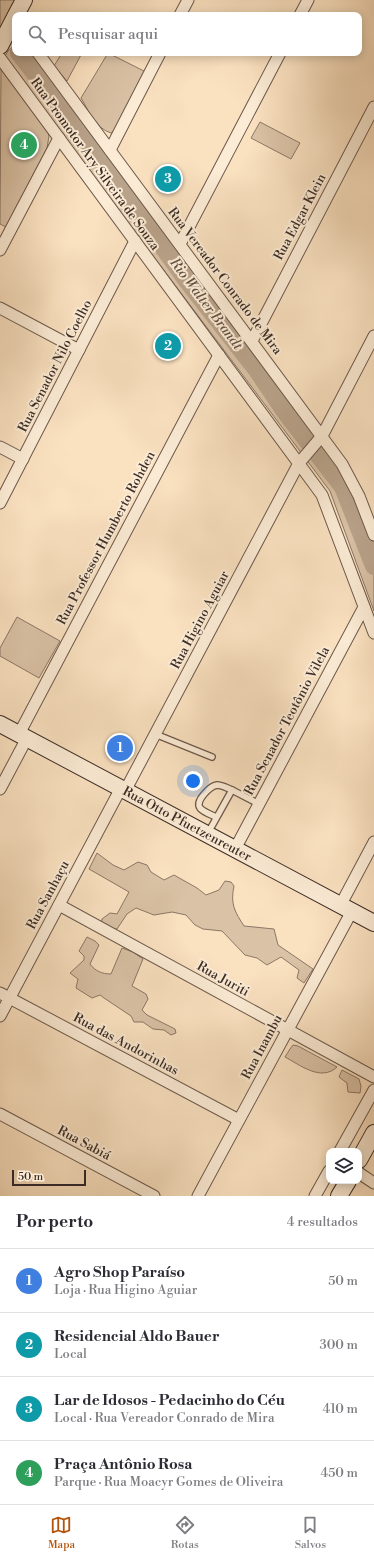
<!DOCTYPE html>
<html lang="pt">
<meta charset="utf-8">
<style>
:root{--surface:#fff;--page:#f2f2f3;--text:#2b2b33;--muted:#7c7c81;--line:#e1e1e2;--accent:#b45309}
body{margin:0;font-family:"Libre Bodoni",serif;background:var(--page);color:var(--text)}
.controls{position:absolute;right:12px;bottom:12px;display:grid;overflow:hidden;border-radius:8px;box-shadow:0 2px 10px #0003}
.controls button{width:36px;height:36px;display:grid;place-items:center;padding:0;border:0;border-bottom:1px solid var(--line);background:var(--surface);color:var(--text);font:20px sans-serif}
.scale{position:absolute;left:12px;bottom:10px;width:74px;box-sizing:border-box;padding-left:4px;border:2px solid #3c2c25;border-top:0;font-size:11px;line-height:14px;white-space:nowrap;color:#3c2c25;-webkit-text-stroke:3px #fcecd6;paint-order:stroke}
.you{position:absolute;left:193px;top:781px;width:14px;height:14px;margin:-10px;border:3px solid #fff;border-radius:50%;background:#1a73e8;box-shadow:0 0 0 6px #1a73e833}
.badge{display:grid;place-items:center;width:26px;height:26px;border-radius:50%;background:var(--accent);color:#fff;font-size:13px;font-weight:700}
.pin{position:absolute;translate:-50% -50%;border:2px solid #fff;box-shadow:0 1px 4px #0006}
.list{margin:0;padding:0;list-style:none}
h2{display:flex;justify-content:space-between;align-items:center;height:52px;margin:0;padding:0 16px;font-size:17px}
h2 small{font-size:13px;font-weight:400;color:var(--muted)}
.list li{display:grid;grid-template-columns:26px 1fr auto;gap:12px;align-items:center;box-sizing:border-box;height:64px;padding:0 16px;border-top:1px solid var(--line)}
.list b{display:block;font-size:15px;white-space:nowrap}
.list p{margin:0;font-size:13px;white-space:nowrap;color:var(--muted)}
.list em{font-size:13px;font-style:normal;color:var(--muted)}
.icon{flex:none;width:22px;height:22px;fill:none;stroke:currentColor;stroke-width:2;stroke-linecap:round;stroke-linejoin:round}
.map{position:relative;flex:none;width:374px;height:1196px;overflow:hidden}
.search{position:absolute;background:var(--surface);box-shadow:0 2px 10px #0003;left:12px;right:12px;top:12px;height:44px;display:flex;align-items:center;gap:10px;box-sizing:border-box;padding:0 14px;border-radius:8px;color:var(--muted);font-size:15px}
.sheet{height:308px;background:var(--surface)}
nav{display:flex;justify-content:space-around;align-items:center;box-sizing:border-box;height:56px;border-top:1px solid var(--line);background:var(--surface);font-size:11px;color:var(--muted)}
nav a{display:grid;justify-items:center;gap:2px}
nav .on{color:var(--accent)}
.map>svg:first-child{display:block}
.green{fill:#dac2a6;stroke:#8b7766}
.lines{fill:none;stroke-linecap:round;stroke-linejoin:round}
.river{stroke:#b9a38b;stroke-width:18}
.lane-casing{stroke:#6c594c;stroke-width:8}
.street-casing{stroke:#6c594c;stroke-width:13}
.secondary-casing{stroke:#3c2c25;stroke-width:18}
.lane{stroke:#fcecd6;stroke-width:5.5}
.street{stroke:#fcecd6;stroke-width:11}
.secondary{stroke:#fcecd6;stroke-width:16}
.labels{text-anchor:middle;dominant-baseline:central;stroke-width:4;stroke-linejoin:round;paint-order:stroke}
.street-label{font-size:13px;fill:#3c2c25;stroke:#fcecd6}
.water-label{font-size:14px;font-style:italic;fill:#625044;stroke:#fcecd6}
</style>
<div class="map">
<svg width="374" height="1196" viewBox="0 0 374 1196">
<rect width="100%" height="100%" fill="#fae1c0"/>
<filter id="stains"><feTurbulence type="fractalNoise" baseFrequency=".005" numOctaves="4"/><feColorMatrix values="0 0 0 0 .2 0 0 0 0 .09 0 0 0 0 .02 0 0 0 .5 -.17"/></filter>
<radialGradient id="worn" r=".72"><stop offset=".6" stop-color="#630" stop-opacity="0"/><stop offset="1" stop-color="#630" stop-opacity=".3"/></radialGradient>
<g class="green">
<path d="M0,0H16L0,30Z"/>
<path d="M15,45V53H29L349,493L374,558V611L330,491L4,58L8,51Z"/>
<path d="M62,53H82L67,81L54,66Z"/>
<path d="M108,53L146,72L116,130L111,133C95,128 89,111 81,98Z"/>
<path d="M1,67L47,130L49,136L47,148L6,227L0,224Z"/>
<path d="M260,122L300,143L291,159L251,138Z"/>
<path d="M17,617L60,641L39,678L0,656V648Z"/>
<path d="M97,853L113,865L124,870L138,862L147,865L151,872L164,880L174,875L197,888L206,895L219,890L225,881L231,882L234,886C230,904 235,912 244,926L274,929L278,945L313,969L304,983L297,978L299,970L281,957L267,965L257,958L245,955L222,931L203,929L195,925L186,915L172,912L154,915L136,908L127,914L117,929H109L101,926L102,919L110,913L117,914L129,892L89,869Z"/>
<path d="M87,937L95,941L99,945L90,964C95,971 102,974 111,974L122,948L133,952L143,959L132,986L146,994L148,999L142,1010L147,1015L175,1029L176,1033L171,1035L164,1030L153,1029L143,1022H134L131,1016L104,998L100,995L92,998L76,988L78,979L70,973L84,960V956L79,951Z"/>
<path d="M293,1045L298,1046L337,1067C321,1082 300,1065 285,1057L290,1049Z"/>
<path d="M342,1070L359,1079L361,1086L360,1093L348,1092L347,1083L339,1077Z"/>
</g>
<g class="lines">
<path class="river" d="M19,53L81,132L188,282L257,370L286,413L343,487L374,566"/>
<defs>
<g id="lane">
<path d="M155,734L212,757"/>
<path d="M216,817C212,815 203,812 200,808C195,801 210,786 217,785C222,785 227,788 232,790"/>
<path d="M208,833L232,790L259,804"/>
</g>
<g id="street">
<path d="M180,15L188,0"/>
<path d="M300,15L308,0"/>
<path d="M38,53L342,464L359,496L374,535"/>
<path d="M0,58L322,495L374,633"/>
<path d="M110,150L160,53"/>
<path d="M180,244L280,53"/>
<path d="M0,250L59,138"/>
<path d="M0,308L79,350"/>
<path d="M252,341L374,107"/>
<path d="M0,447L23,459"/>
<path d="M0,503L135,241"/>
<path d="M19,734L219,355"/>
<path d="M0,789L27,738"/>
<path d="M125,791L299,463L322,436L374,336"/>
<path d="M235,849L364,607"/>
<path d="M59,905L374,1077"/>
<path d="M340,906L374,842"/>
<path d="M0,993L239,1120"/>
<path d="M0,1016L121,788"/>
<path d="M0,1114L154,1196"/>
<path d="M340,1151L374,1090"/>
<path d="M359,1173L374,1183"/>
<path d="M198,1196L352,911"/>
<path d="M315,1196L329,1171"/>
</g>
<g id="secondary">
<path d="M16,15L24,0"/>
<path d="M0,46L15,17"/>
<path d="M0,724L374,923"/>
<path d="M359,1160L374,1133"/>
<path d="M339,1196L348,1181"/>
</g>
</defs>
<use href="#lane" class="lane-casing"/>
<use href="#street" class="street-casing"/>
<use href="#secondary" class="secondary-casing"/>
<use href="#lane" class="lane"/>
<use href="#street" class="street"/>
<use href="#secondary" class="secondary"/>
</g>
<g class="labels">
<g class="street-label">
<text transform="translate(95 164) rotate(54)">Rua Promotor Ary Silveira de Souza</text>
<text transform="translate(300 217) rotate(-62)">Rua Edgar Klein</text>
<text transform="translate(225 281) rotate(53)">Rua Vereador Conrado de Mira</text>
<text transform="translate(55 366) rotate(-63)">Rua Senador Nilo Coelho</text>
<text transform="translate(106 538) rotate(-62)">Rua Professor Humberto Rohden</text>
<text transform="translate(200 620) rotate(-62)">Rua Higino Aguiar</text>
<text transform="translate(287 721) rotate(-62)">Rua Senador Teotônio Vilela</text>
<text transform="translate(187 824) rotate(28)">Rua Otto Pfuetzenreuter</text>
<text transform="translate(48 895) rotate(-62)">Rua Sanhaçu</text>
<text transform="translate(223 979) rotate(29)">Rua Juriti</text>
<text transform="translate(126 1044) rotate(28)">Rua das Andorinhas</text>
<text transform="translate(262 1047) rotate(-62)">Rua Inambu</text>
<text transform="translate(84 1143) rotate(28)">Rua Sabiá</text>
</g>
<g class="water-label">
<text transform="translate(206 304) rotate(53)">Rio Walter Brandt</text>
</g>
</g>
<rect width="100%" height="100%" filter="url(#stains)"/>
<rect width="100%" height="100%" fill="url(#worn)"/>
</svg>
<div class="controls">
<button><svg class="icon" aria-label="layers" viewBox="0 0 24 24"><path d="M12 4l9 5-9 5-9-5zM3 14l9 5 9-5"/></svg></button>
</div>
<div class="scale">50 m</div>
<div class="you"></div>
<div class="pin badge" style="left:120px;top:748px;background:#3f7fe0">1</div>
<div class="pin badge" style="left:168px;top:346px;background:#0f9aa8">2</div>
<div class="pin badge" style="left:168px;top:179px;background:#0f9aa8">3</div>
<div class="pin badge" style="left:24px;top:145px;background:#2e9e5b">4</div>
<div class="search"><svg class="icon" aria-label="search" viewBox="0 0 24 24"><circle cx="10" cy="10" r="6"/><path d="M15 15l6 6"/></svg>Pesquisar aqui</div>
</div>
<section class="sheet">
<h2>Por perto<small>4 resultados</small></h2>
<ul class="list">
<li><span class="badge" style="background:#3f7fe0">1</span><div><b>Agro Shop Paraíso</b><p>Loja · Rua Higino Aguiar</p></div><em>50 m</em></li>
<li><span class="badge" style="background:#0f9aa8">2</span><div><b>Residencial Aldo Bauer</b><p>Local</p></div><em>300 m</em></li>
<li><span class="badge" style="background:#0f9aa8">3</span><div><b>Lar de Idosos - Pedacinho do Céu</b><p>Local · Rua Vereador Conrado de Mira</p></div><em>410 m</em></li>
<li><span class="badge" style="background:#2e9e5b">4</span><div><b>Praça Antônio Rosa</b><p>Parque · Rua Moacyr Gomes de Oliveira</p></div><em>450 m</em></li>
</ul>
</section>
<nav>
<a class="on"><svg class="icon" aria-label="map" viewBox="0 0 24 24"><path d="M3 6l6-2 6 2 6-2v14l-6 2-6-2-6 2zM9 4v14M15 6v14"/></svg>Mapa</a>
<a><svg class="icon" aria-label="directions" viewBox="0 0 24 24"><path d="M12 3l9 9-9 9-9-9zM9 14v-3h6M13 9l2 2-2 2"/></svg>Rotas</a>
<a><svg class="icon" aria-label="saved" viewBox="0 0 24 24"><path d="M7 4h10v16l-5-4-5 4z"/></svg>Salvos</a>
</nav>
